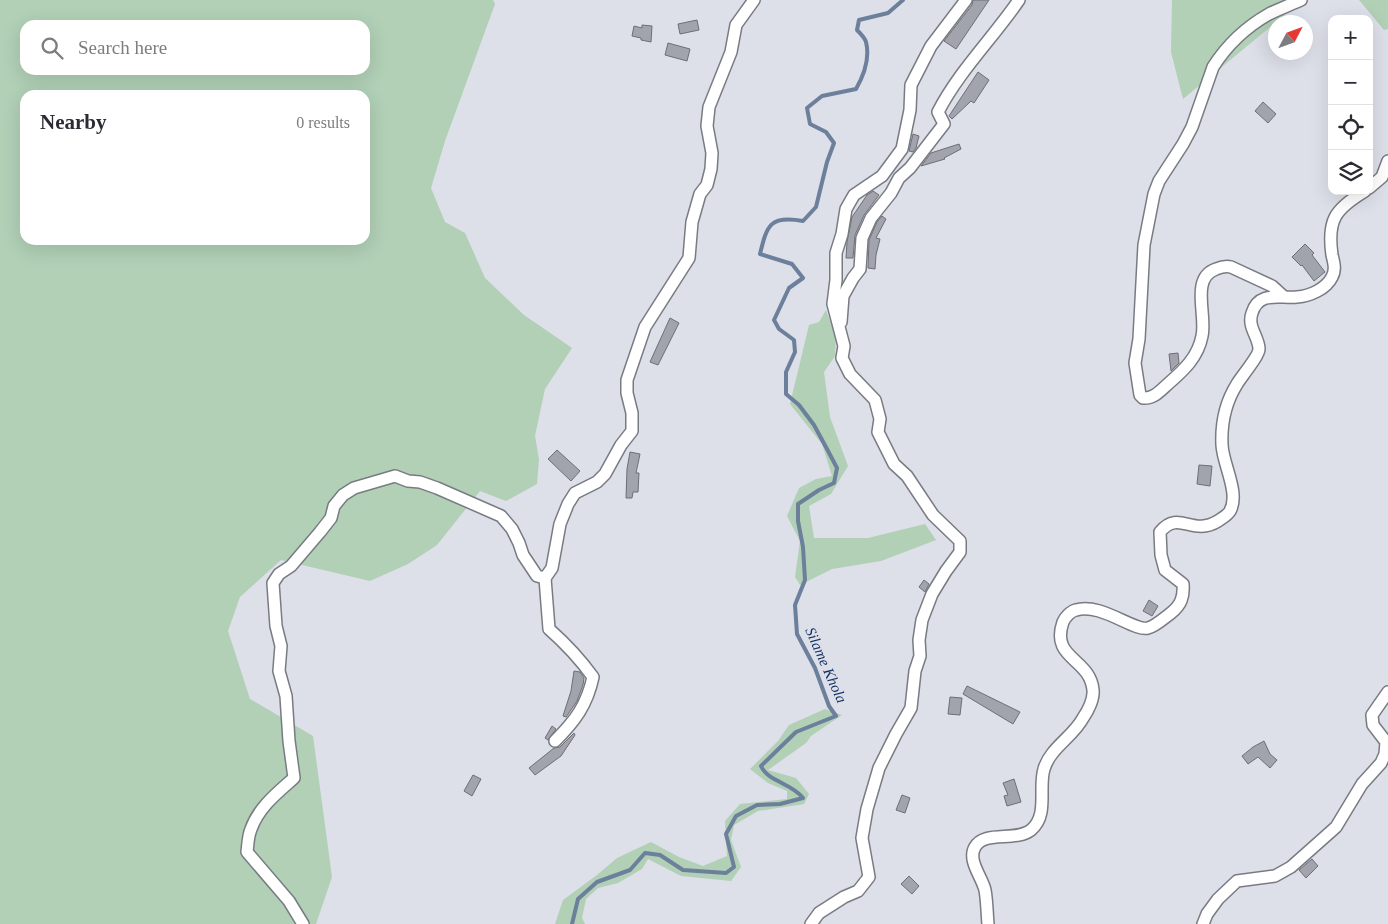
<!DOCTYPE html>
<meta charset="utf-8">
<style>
:root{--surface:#fff;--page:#f7f7f7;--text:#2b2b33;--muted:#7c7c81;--line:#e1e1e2}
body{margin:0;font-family:"Times New Roman",serif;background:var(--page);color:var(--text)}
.controls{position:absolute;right:15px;top:15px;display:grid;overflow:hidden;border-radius:10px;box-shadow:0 5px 20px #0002}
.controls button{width:45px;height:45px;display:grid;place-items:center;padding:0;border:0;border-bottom:1px solid var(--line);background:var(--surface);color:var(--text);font:25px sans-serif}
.compass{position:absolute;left:1268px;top:15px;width:45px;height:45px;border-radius:50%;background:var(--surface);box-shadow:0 5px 20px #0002;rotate:49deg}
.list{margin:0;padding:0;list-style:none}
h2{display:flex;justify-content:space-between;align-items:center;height:65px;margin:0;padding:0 20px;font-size:21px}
h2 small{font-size:16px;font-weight:400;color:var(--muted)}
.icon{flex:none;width:28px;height:28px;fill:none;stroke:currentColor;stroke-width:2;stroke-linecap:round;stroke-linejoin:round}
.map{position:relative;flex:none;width:1388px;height:924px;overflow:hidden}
.search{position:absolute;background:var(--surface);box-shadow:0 5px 20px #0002;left:20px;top:20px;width:350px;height:55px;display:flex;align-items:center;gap:12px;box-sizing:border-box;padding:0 18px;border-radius:15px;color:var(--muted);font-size:19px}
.panel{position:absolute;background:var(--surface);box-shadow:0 5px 20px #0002;left:20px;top:90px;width:350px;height:155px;border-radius:15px}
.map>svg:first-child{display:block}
.green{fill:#b1d0b6;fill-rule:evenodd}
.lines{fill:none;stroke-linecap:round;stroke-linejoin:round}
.stream{stroke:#6c7f9b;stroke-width:4}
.building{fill:#a2a4ad;stroke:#6d6f77}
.minor-casing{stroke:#797b83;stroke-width:14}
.minor{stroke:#fff;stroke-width:11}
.labels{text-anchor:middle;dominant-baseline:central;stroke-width:4;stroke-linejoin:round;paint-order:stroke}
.water-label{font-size:15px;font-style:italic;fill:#133263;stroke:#dddfe9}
</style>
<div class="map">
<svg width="1388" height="924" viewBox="0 0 1388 924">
<rect width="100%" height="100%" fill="#dddfe9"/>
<g class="green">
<path d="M0,0H493L495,4L445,141L431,188L445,222L465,233L485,278L524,315L572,348L545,389L535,436L539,459L537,484L506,501L480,491L437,545L408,564L370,581L281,560L240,597L228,631L250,699L313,736L332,877L316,924H0ZM25,25H365V70H25ZM25,95H365V240H25Z"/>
<path d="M1172,0H1303L1183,99L1171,52Z"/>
<path d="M1359,0H1388V29L1384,30Z"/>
<path d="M826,310L836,337L835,356L824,372L830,417L848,466L831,494L809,506L814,538H868L925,524L936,540L881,561L832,569L800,585L795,577L800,541L787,516L799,488L816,479L832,476L822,444L790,404L809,325L819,322Z"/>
<path d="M825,709L842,715L811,736L806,743L768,770L796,778L809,794L804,804L758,811L734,825L731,840L741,867L731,881L681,876L648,859L642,869L618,883L598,888L586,899L582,918L585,924H555L563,900L597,875L617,858L651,842L679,857L703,866L727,856L725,821L740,804L787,799V791L768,783L750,769L778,741L789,725Z"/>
</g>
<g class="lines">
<path class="stream" d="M572,924L578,899L597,882L630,870L645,853L660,855L683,870L726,873L734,867L726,834L736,816L757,805L780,804L803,798C792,783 768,782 761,766L796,732L836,716L829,706L815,668L797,634L795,605L805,580L803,547L798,521V504L819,490L834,483L837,468L827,449L814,425L799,405L786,394V372L795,352L794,340L779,329L774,320L789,288L803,278L792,264L760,254C767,225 770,215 803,221L816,207L827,162L834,143L826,132L810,124L807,108L822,96L856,89C864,75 870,58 866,42C865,38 860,33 857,30L859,20L888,13L903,0"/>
</g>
<g class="building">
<path d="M973,0H989L956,49L944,41L972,5Z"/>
<path d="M697,20L699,30L680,34L678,24Z"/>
<path d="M642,25L652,26L651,42L641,40V38L632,36L634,26L642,28Z"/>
<path d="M668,43L690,49L687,61L665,55Z"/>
<path d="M978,72L989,80L974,103L971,101L952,119L949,116Z"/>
<path d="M1263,102L1276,114L1268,123L1255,111Z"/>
<path d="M913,134L919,136L916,148L913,152L909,151Z"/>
<path d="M959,144L961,149L944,158L945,159L921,166L931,153Z"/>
<path d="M873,191L879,195L864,215L855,235L853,258H846L847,242L852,217L867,195Z"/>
<path d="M882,216L886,219L876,238L880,239L876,255L875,269L868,268L869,240L877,222Z"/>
<path d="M1305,244L1314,253L1312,255L1325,272L1314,281L1302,265L1301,266L1292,257Z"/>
<path d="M670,318L679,323L658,365L650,362Z"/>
<path d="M1178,353L1179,363L1171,371L1169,354Z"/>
<path d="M557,450L580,471L571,481L548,459Z"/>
<path d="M630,452L640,454L636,473H639L638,492H633L632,498H626L627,469Z"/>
<path d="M1199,465L1212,466L1210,486L1197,484Z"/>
<path d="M924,580L929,584L925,592L919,587Z"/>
<path d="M1149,600L1158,606L1152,616L1143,611Z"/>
<path d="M574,671L580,672L584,678L583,685L577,701L566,717L563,716L571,691Z"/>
<path d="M967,686L1020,712L1013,724L963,694Z"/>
<path d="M950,697L962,698L960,715L948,714Z"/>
<path d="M552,726L556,729L548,740L545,738Z"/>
<path d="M574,733L575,735L561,756L535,775L529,768L554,748L560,747Z"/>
<path d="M1264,741L1270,754L1277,760L1270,768L1258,757L1248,764L1242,756L1253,747Z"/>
<path d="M473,775L481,779L472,796L464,791Z"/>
<path d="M1014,779L1021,802L1007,806L1004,796L1008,795L1003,783Z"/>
<path d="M902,795L910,798L905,813L896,810Z"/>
<path d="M1312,859L1318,866L1306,878L1299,870Z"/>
<path d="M909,876L919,886L912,894L901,884Z"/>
</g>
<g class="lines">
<defs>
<g id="minor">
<path d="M1369,188L1382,177L1388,161"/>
<path d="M1283,296L1272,286L1231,267C1226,266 1221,267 1216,269C1190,278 1207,316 1202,336C1198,357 1184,370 1169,383C1161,390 1154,399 1143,398L1140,395L1135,363L1139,339L1144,245L1154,194L1159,181L1183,144L1192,127L1213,67C1227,45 1246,27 1269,14C1279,9 1290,5 1301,0"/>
<path d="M841,322L843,296L853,278L860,269L862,238L871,218L891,193L899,178L910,168L944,124L938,112C959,71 993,38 1019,0"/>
<path d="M545,578L549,629C566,644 580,659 593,677C587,705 575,721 555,741"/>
<path d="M303,924L289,901L247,852C248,844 248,836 251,829C259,807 277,793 294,778L289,741L286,696L279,671L281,646L276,626L273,583L279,574L291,566L320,532L331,518L334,506L343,495L354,488L395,476L408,481L420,482L437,488L501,516L512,529L519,543L523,555L537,576L545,578L552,568L560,524L568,504L575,493L597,482L605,474L621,445L632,431V413L627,393V380L645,327L689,258L692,222L700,194L707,185L711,169L712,153L707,126L709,107L731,52L736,25L754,0"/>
<path d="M811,924L819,913L844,897L858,891L869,877L862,838L867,809L879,768L896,734L911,708L915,671L920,656L919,640L922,620L932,594L946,571L960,552V541L933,515L907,476L894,464L878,432L880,419L875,400L850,374L842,358L844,346L833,304L836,280V253L842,234L846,209L854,195L882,176L902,149L910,110L911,85L931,46L966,0"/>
<path d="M988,924C987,913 987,901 985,890C982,877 967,860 975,847C984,830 1016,842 1031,830C1049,815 1038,788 1044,769C1050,748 1073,737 1083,718C1088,711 1094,699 1093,690C1090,658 1050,659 1063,622C1065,617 1071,611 1076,610C1100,602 1135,632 1148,628C1156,626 1164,618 1171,613C1181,605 1184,597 1183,584L1165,570L1161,555L1160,532C1179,509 1192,537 1218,521C1222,518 1227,516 1230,511C1240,493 1223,465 1222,445C1221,423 1225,403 1237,384C1241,377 1259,356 1259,349C1259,337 1247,327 1252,313C1259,290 1281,299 1297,297C1310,296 1326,289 1332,277C1336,270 1334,263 1332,255C1327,220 1335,209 1365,191"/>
<path d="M1203,924L1207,914L1218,899L1237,881L1275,876L1291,867L1336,827L1362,784L1381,763L1385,754L1386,742L1373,725L1372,715L1388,692"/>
</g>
</defs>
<use href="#minor" class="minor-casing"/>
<use href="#minor" class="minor"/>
</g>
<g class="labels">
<g class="water-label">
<text transform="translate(826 665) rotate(66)">Silame Khola</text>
</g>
</g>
</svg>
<div class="controls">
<button>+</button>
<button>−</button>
<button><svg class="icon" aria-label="locate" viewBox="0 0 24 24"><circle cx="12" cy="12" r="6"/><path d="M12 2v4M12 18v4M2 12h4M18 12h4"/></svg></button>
<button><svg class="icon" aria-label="layers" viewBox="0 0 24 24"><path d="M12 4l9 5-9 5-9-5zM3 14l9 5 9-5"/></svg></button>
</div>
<svg class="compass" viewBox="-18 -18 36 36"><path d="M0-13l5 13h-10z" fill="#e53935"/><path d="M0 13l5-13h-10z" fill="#7c7c81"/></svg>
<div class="search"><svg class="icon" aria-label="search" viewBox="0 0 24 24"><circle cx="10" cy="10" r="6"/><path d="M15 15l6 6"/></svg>Search here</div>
<section class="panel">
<h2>Nearby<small>0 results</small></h2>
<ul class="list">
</ul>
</section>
</div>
